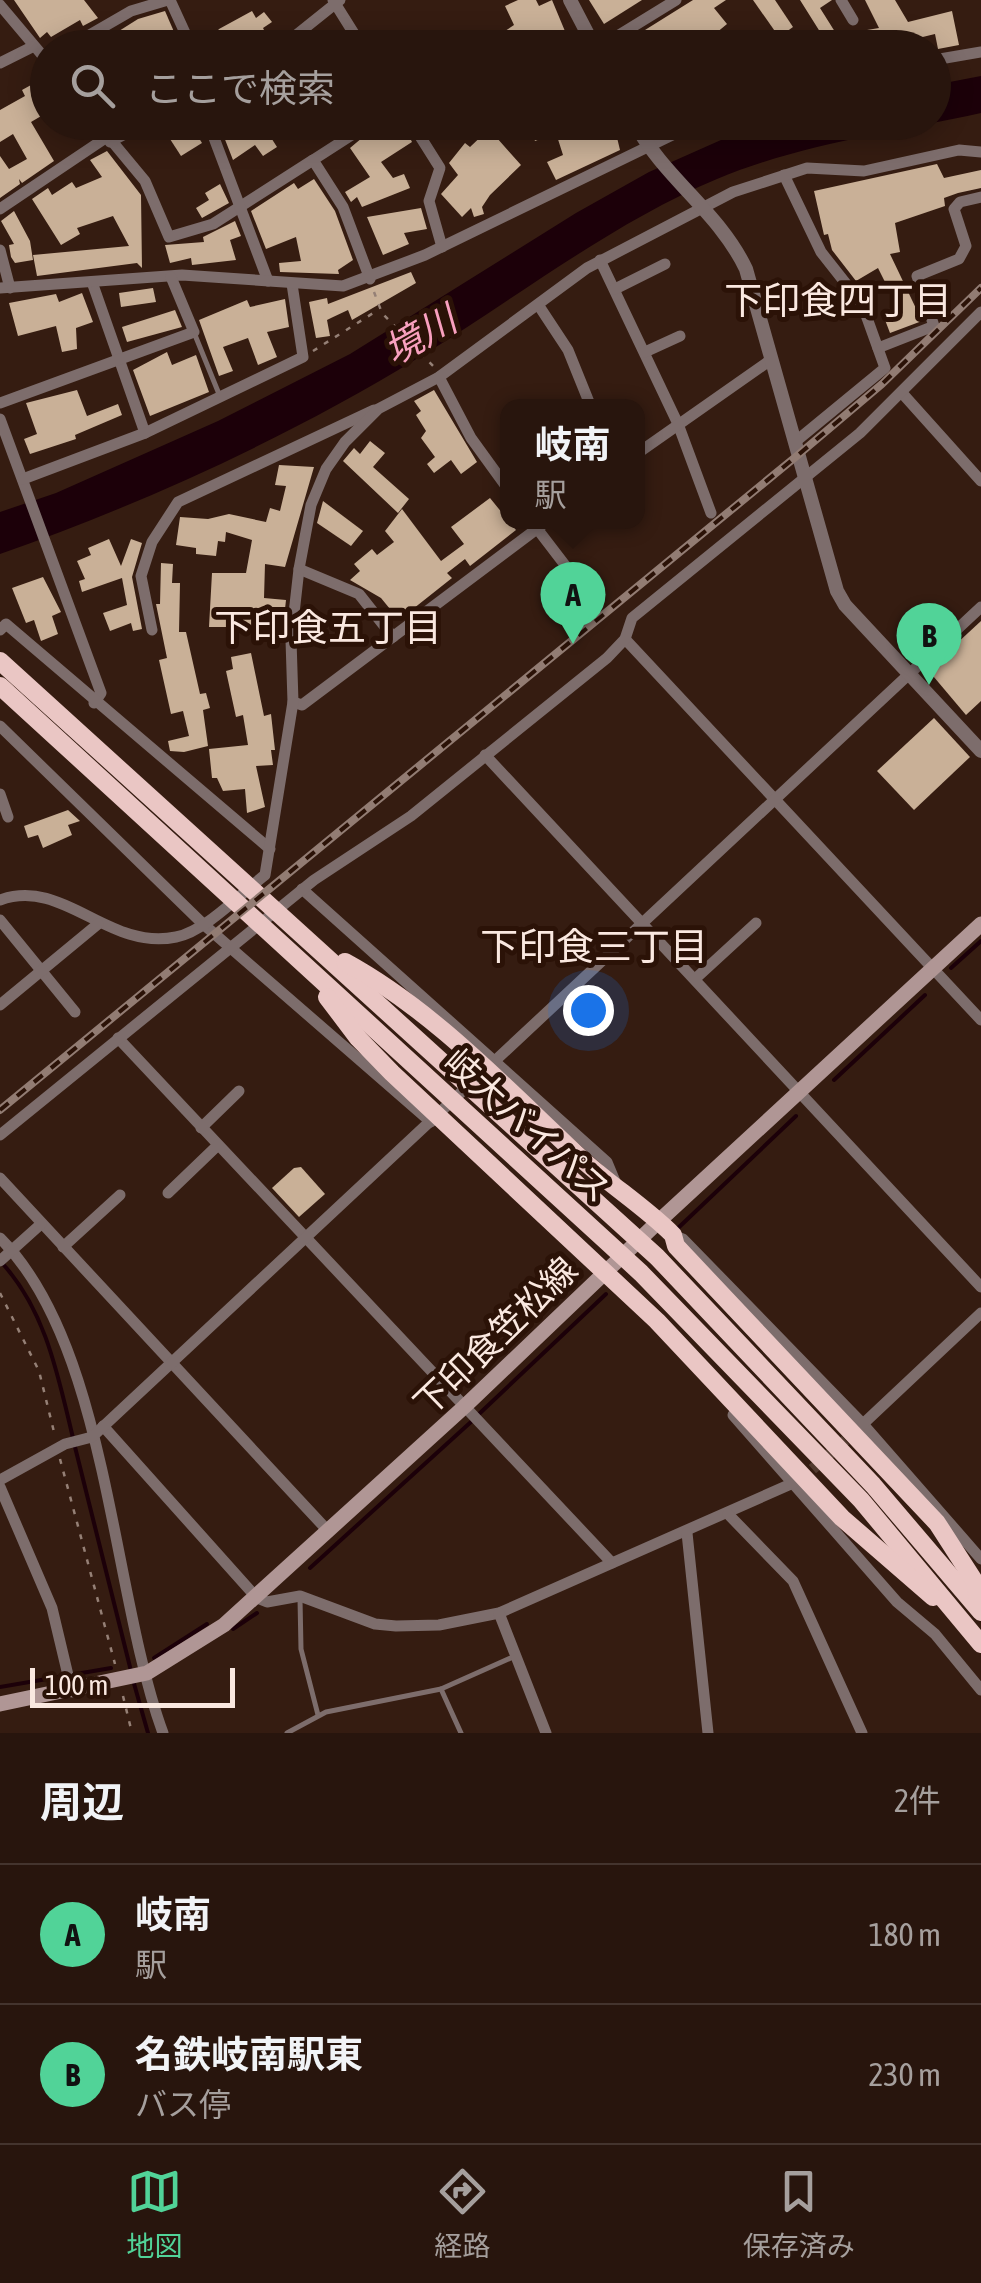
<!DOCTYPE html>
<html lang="ja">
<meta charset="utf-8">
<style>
:root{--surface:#28150d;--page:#34221b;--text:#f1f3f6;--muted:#a59f9d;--line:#44342e;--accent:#51d398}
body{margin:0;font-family:"Asap Condensed","Noto Sans JP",sans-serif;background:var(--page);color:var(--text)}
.scale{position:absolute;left:30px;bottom:25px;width:205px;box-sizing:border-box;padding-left:10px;border:5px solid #fae8e0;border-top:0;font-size:28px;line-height:35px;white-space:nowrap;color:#fae8e0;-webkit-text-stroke:8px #2b1207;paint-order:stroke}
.you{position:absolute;left:588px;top:1010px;width:35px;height:35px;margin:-25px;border:8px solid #fff;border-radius:50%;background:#1a73e8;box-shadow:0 0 0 15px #1a73e833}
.badge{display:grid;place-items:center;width:65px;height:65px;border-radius:50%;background:var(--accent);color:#111;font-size:32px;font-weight:700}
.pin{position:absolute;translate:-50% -82px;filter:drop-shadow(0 2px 5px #0008)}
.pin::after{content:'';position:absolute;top:52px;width:35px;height:30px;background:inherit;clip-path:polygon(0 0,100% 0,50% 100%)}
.popup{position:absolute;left:500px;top:399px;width:145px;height:130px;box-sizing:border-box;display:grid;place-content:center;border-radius:20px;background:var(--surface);filter:drop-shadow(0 2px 8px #0005);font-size:32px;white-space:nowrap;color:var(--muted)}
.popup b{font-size:38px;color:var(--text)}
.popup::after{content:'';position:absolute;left:50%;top:100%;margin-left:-20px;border:20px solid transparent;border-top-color:var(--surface)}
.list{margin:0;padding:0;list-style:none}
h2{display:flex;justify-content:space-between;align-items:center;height:130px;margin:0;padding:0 40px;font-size:42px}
h2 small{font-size:32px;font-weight:400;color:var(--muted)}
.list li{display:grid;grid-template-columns:65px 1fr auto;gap:30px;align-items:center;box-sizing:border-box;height:140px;padding:0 40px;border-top:2px solid var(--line)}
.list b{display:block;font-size:38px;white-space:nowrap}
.list p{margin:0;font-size:32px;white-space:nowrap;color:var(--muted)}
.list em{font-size:32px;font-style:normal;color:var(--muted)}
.icon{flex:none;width:55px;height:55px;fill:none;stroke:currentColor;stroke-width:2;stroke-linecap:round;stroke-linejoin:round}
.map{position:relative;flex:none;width:981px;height:1733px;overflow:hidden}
.search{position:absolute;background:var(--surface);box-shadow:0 5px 25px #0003;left:30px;right:30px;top:30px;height:110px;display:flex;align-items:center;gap:25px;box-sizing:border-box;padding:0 35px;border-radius:55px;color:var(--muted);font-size:38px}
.sheet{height:410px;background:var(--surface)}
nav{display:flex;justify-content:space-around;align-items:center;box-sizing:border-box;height:140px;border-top:2px solid var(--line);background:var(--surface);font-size:28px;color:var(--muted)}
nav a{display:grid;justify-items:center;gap:5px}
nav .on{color:var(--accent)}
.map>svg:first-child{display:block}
.water{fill:#1c0009}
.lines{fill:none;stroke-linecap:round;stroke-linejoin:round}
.stream{stroke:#1c0009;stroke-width:4}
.building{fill:#c9b097}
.minor-tunnel{stroke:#533b30;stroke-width:11;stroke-dasharray:11 5.5;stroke-linecap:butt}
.path{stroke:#958076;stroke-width:2.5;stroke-dasharray:5 8;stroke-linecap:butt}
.service{stroke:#7d6d6c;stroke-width:5}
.minor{stroke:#7d6d6c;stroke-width:11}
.tertiary{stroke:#7d6d6c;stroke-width:14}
.secondary{stroke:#b09695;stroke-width:15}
.trunk{stroke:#eac6c4;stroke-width:18}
.rail-casing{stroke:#927c73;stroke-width:8}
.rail{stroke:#2b1207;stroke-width:4;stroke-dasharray:11;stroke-linecap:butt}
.labels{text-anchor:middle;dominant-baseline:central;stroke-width:10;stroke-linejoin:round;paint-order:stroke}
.street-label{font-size:35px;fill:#fae8e0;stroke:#2b1207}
.neighbourhood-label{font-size:38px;fill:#fae8e0;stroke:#2b1207}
.water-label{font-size:38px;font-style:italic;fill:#f9a0bf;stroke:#2b1207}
</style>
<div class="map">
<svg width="981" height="1733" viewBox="0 0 981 1733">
<rect width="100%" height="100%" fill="#351c11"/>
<path class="water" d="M981,76V113C893,132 801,144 717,179C610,224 517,298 418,358C289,437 143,504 0,554V512L56,493L218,421L350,354L576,213L649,172L721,140L769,123L934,122V85Z"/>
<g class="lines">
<g class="stream">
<path d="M951,968L981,941"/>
<path d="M834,1080L925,995"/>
<path d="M676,1230L796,1116"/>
<path d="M2,1263C46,1311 58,1376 73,1438"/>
<path d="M479,1414L606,1294"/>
<path d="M75,1447L131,1671"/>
<path d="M310,1568L472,1421"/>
<path d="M233,1629L257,1613"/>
<path d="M154,1658L207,1624"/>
<path d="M133,1680L148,1733"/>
<path d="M0,1687L111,1668"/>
</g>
</g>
<g class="building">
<path d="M14,0H84L98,18L83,26L80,20L51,37L47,32L40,38Z"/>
<path d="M518,0H536L539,6L552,0L572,48H479L514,25L505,6Z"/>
<path d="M589,0H642L604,24Z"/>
<path d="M693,0H726L714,8L727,24L698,48H680L676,43L670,48H656L645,30Z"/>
<path d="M753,0H775L793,27L779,37Z"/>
<path d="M800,0H832L820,8L837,35L879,28L865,0H895L908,22L952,11L959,45L938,49L935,34L898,43L899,48H831L826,32L822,35Z"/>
<path d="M165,11L181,48H92L138,19Z"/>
<path d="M252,11L256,18L264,12L272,22L263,28L271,44L247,48L238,34L219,45L214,35L219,29Z"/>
<path d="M40,80L48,93V112L31,122L54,161L22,183L19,179L20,184L0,198V156L9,169L27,159L13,134L0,142V110L25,96L22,90Z"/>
<path d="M159,122H189L202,143L181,156Z"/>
<path d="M247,122H261L277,147L263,156L255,145L233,160L224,137Z"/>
<path d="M381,122H402L412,142L381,162L393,178L404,174L410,188L362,207L357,197L351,202L345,192L370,177L350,148Z"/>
<path d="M545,122H580L570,127L575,128L580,140L614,125L620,150L556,180L547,162L563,155L556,133L535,141L530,128Z"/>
<path d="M489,129L521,165L490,195L482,207L484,214L474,217L471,208L462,217L441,194L458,175L449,163L465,143L470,147Z"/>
<path d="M107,151L141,195L142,268L137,263L37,276L33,255L129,246L113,216L77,228L80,234L61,245L32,199L48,188L52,195L72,182L76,188L102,177L90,160Z"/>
<path d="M937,164L944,178L981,170V188L958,193L944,198L945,206L895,223L900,252L890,254L922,321L890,333L882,312L897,306L878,268L856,281L832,250L828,234L824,235L814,191Z"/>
<path d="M314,179L335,211L353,260L338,270L339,274L280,272L279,263L301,261L296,237L266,249L251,211L294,183L298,189Z"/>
<path d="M220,184L229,203L202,218L196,208L209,200L205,193Z"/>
<path d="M421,208L427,229L404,233L409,244L383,255L367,217Z"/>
<path d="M14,211L30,241L33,260L15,263L11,257L9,245L14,244L1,221Z"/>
<path d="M235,221L241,236L230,240L236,260L192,265L191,258L170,263L165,245L204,242L203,237Z"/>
<path d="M411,272L416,283L352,320L348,310L331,318L327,320L330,336L316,338L309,302L327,298L328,304Z"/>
<path d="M153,288L156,302L121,307L119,293Z"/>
<path d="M82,293L93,322L76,328L77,349L62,352L56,326L18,336L9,303L56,294L59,302Z"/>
<path d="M285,299L289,327L267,332L277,357L258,365L248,338L223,347L233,371L219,376L199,320L247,300L250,307Z"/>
<path d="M175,310L182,327L127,342L122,327Z"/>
<path d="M167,352L172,365L196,355L209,392L150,416L133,370Z"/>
<path d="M77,390L87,416L118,404L122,415L75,435L76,439L30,454L24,439L37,434L26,403Z"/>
<path d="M434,390L477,462L461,474L451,460L434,473L427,464L435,457L421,438L426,431L416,415L421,411L414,401Z"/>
<path d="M370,441L385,453L373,467L409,499L398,513L343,461L354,448L360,454Z"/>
<path d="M279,465L314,467L285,567L265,564L264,598L286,600L283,627H209L212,573H246L252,540L226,532L225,542L218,541L216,556L196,554V548L176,545L180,517L208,519L229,514L266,522L270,508L280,511L286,486L275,485Z"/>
<path d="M490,498L516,530L470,566L465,559L447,573L452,578L399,620L381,598L350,580L360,571L354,564L372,549L377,555L394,542L385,531L402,509L441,561L464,544L451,527Z"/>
<path d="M323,501L363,531L351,546L317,523Z"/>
<path d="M109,539L121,566L131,539L142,543L132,577L142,629L133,631L131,623L110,631L103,613L127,605L122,578L82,592L79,581L85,579L77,561L91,555L88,548Z"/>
<path d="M161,563L173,564L172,583H180L179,632H186L200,694L206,693L210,708L203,710L208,746L184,752L170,751L168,741L189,736L183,711L171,714L159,660L167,658L156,604H160Z"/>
<path d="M43,577L61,612L52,616L58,634L41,641L34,620L26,623L12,588Z"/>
<path d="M981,621V701L966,715L928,670Z"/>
<path d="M251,653L264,716L271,714L275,750H271L273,765L256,766L265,807L247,813L245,789L223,791L217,778H212L209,749L248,745L243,715L236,717L226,671L233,669L231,657Z"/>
<path d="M934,718L970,757L914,810L877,771Z"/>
<path d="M68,810L80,821L68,825L72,835L43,848L38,835L28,838L24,826Z"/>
<path d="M301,1167L325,1194L299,1217L272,1188L294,1168Z"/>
</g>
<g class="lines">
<path class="minor-tunnel" d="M800,1480L857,1430"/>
<g class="path">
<path d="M856,31L861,48"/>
<path d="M374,292L382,313L434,367"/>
<path d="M313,351L378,310"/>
<path d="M0,1293L39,1371L55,1436"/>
<path d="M60,1459L115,1664"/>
<path d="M123,1696L132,1733"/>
</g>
<g class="service">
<path d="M195,335L219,394"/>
<path d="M300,1599L301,1649L318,1715"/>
<path d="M441,1689L461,1733"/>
<path d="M287,1733L326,1712L441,1689L513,1657"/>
</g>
<g class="minor">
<path d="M170,0L192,48"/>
<path d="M333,0L363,48"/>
<path d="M841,0L853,20"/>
<path d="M0,5L48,62"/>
<path d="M67,48L131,11L168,0"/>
<path d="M280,48L340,0"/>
<path d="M598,48L676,0"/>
<path d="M934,60L981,52"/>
<path d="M0,63L32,47"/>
<path d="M96,122L145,181L169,237L213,224L313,160"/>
<path d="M208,122L268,281"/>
<path d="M411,122L440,168L429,201L442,247"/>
<path d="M110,142L148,122"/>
<path d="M784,175L821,252L862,304L885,368L795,442"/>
<path d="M0,209L107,137"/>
<path d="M0,250L10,288"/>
<path d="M600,260L678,424L711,513"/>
<path d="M370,279L343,207L313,160L372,122"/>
<path d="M92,282L145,433L303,357L292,284"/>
<path d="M0,288L182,275L343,286L425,255L699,122"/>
<path d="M615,289L665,264"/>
<path d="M539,306L568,350L591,407"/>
<path d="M878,348L934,326L917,276L959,259L966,246L954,209L960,202L981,197"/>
<path d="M645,352L680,336"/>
<path d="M439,377L471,438L508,489"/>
<path d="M902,393L981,481"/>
<path d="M0,403L194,332L171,277"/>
<path d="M0,419L101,693L94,703"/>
<path d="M638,453L772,359"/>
<path d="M23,479L145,433"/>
<path d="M532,522L581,586"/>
<path d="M299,569L359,594L393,637"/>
<path d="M0,630L6,624L270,849"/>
<path d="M152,630L141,576L152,542L178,502L374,410"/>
<path d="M625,639L981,1020"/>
<path d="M293,702L302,705L546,522"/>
<path d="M0,726L202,923L431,1122"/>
<path d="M485,755L981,1287"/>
<path d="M0,794L8,817"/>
<path d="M302,889L607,1162L617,1186"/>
<path d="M0,900C64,877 107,951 176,937C206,931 240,894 265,875L293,702L291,640L299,569L311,505L326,469L345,442L378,409L439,377L587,268L733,192L807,168L864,171L959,150L981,152"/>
<path d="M0,920L75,1012"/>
<path d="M695,979L756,923"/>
<path d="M0,1005L98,924"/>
<path d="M118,1038L612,1563"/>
<path d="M201,1128L239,1091"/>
<path d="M0,1135L314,880L411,816L607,658L625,639L632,618L860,433L981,312"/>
<path d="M0,1178L329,1532"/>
<path d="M168,1193L218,1145"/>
<path d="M673,1235L683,1239L863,1424L981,1559"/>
<path d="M0,1238C108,1346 111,1591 163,1733"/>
<path d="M63,1247L120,1195"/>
<path d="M0,1261L41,1224"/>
<path d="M733,1415L897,1602L935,1634L981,1690"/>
<path d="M863,1424L981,1313"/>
<path d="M103,1426L257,1598L267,1602L300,1596L375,1624L396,1626L439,1625L499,1613L800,1480"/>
<path d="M0,1480L65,1444L92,1437L981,607"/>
<path d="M0,1487L52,1608L72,1692"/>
<path d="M728,1514L793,1581L862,1733"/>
<path d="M687,1533L708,1733"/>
<path d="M499,1613L546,1733"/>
</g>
<g class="tertiary">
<path d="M570,0L595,48"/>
<path d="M634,122C664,178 719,212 746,269L837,591L845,605L981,751"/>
</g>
<path class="secondary" d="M0,1704L147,1673L224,1625L464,1407L659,1221L981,924"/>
<g class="trunk">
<path d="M0,661L657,1257L873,1485L981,1612"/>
<path d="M0,686L641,1273L861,1500L981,1644"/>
<path d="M345,962C435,1011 509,1092 585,1162C613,1187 646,1208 673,1235L676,1246L937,1523L975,1582L979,1606"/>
<path d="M327,997L358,1038L392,1073L657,1321L842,1518L933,1597"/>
</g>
<defs>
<path id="rail" d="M0,1110L798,455L882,384L981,288"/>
</defs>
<use href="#rail" class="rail-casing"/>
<use href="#rail" class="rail"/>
</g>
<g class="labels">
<g class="street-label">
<text transform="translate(528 1125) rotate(42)">岐大バイパス</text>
<text transform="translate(495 1336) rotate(-44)">下印食笠松線</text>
</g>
<g class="neighbourhood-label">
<text x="838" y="300">下印食四丁目</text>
<text x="328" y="627">下印食五丁目</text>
<text x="594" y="946">下印食三丁目</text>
</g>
<g class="water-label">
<text transform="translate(420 335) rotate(-30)">境川</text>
</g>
</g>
</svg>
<div class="scale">100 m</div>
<div class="you"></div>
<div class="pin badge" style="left:573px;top:644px">A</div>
<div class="popup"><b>岐南</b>駅</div>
<div class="pin badge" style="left:929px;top:685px">B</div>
<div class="search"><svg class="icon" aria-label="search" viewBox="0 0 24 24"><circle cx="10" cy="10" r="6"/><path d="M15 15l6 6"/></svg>ここで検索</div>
</div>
<section class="sheet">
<h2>周辺<small>2件</small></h2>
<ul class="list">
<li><span class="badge">A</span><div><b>岐南</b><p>駅</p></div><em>180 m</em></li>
<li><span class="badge">B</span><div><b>名鉄岐南駅東</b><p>バス停</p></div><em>230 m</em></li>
</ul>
</section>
<nav>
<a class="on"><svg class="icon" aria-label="map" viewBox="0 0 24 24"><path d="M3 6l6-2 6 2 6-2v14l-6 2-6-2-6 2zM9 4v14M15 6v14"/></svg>地図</a>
<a><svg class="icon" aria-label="directions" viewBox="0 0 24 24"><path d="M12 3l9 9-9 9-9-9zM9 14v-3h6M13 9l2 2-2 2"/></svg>経路</a>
<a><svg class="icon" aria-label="saved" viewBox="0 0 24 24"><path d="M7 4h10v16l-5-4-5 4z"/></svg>保存済み</a>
</nav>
